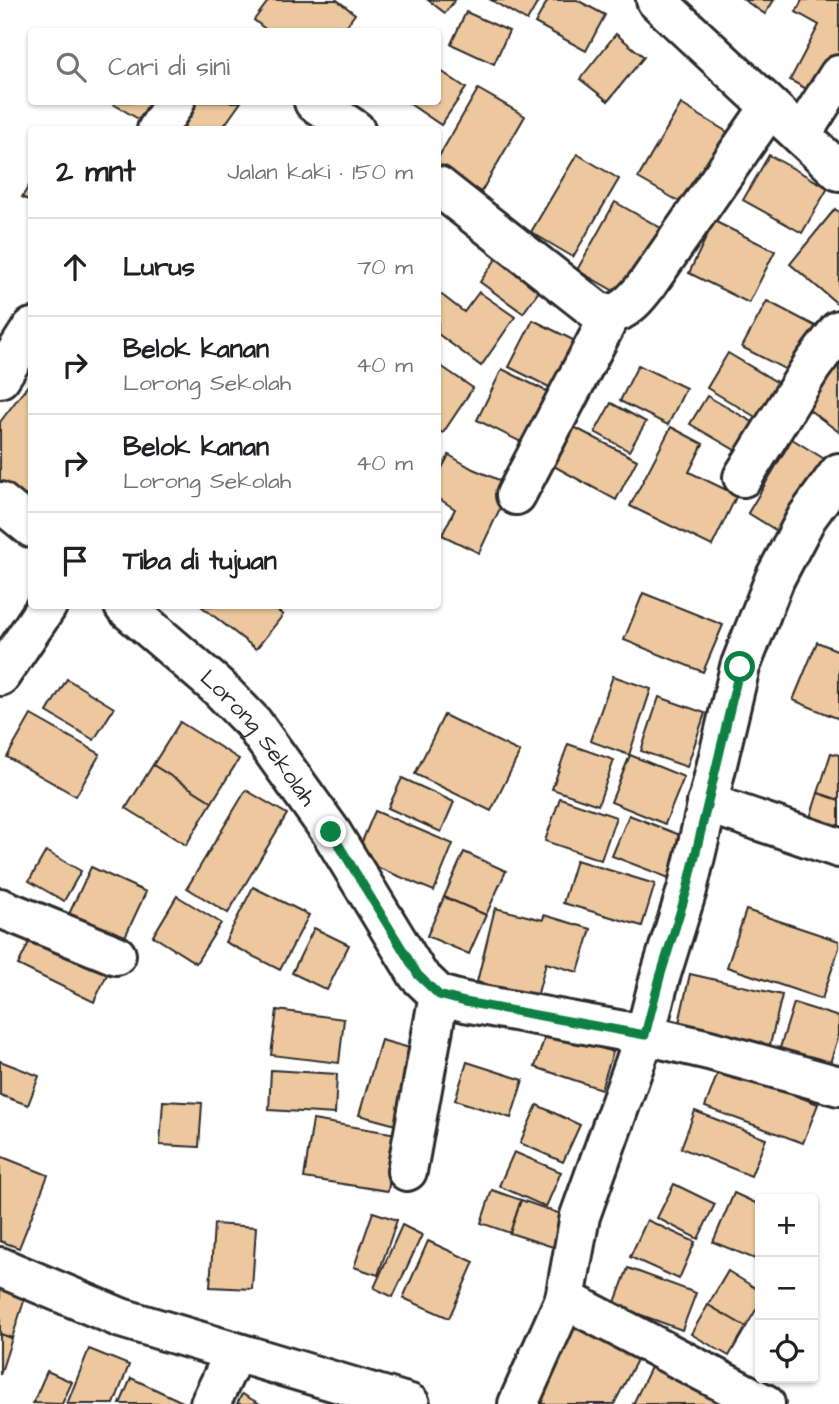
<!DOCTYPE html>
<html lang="id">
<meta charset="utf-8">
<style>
:root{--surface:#fff;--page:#f2f2f2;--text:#202124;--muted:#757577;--line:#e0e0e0}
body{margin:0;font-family:"Architects Daughter",sans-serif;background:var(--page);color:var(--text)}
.controls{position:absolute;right:21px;bottom:21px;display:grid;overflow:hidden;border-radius:7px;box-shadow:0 2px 5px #0004}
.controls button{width:63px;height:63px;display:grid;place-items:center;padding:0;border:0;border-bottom:2px solid var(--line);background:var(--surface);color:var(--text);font:35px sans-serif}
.stop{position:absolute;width:21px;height:21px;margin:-16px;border:5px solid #0b8043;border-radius:50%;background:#fff}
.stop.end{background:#0b8043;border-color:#fff;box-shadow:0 2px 7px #0008}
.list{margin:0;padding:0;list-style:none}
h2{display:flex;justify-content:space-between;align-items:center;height:91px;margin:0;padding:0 28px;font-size:30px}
h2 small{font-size:23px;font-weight:400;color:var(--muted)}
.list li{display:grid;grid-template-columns:46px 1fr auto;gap:21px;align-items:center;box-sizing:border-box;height:98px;padding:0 28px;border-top:2px solid var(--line)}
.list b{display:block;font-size:26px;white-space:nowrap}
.list p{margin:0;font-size:23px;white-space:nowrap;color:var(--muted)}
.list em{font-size:23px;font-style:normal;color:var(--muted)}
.icon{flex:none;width:38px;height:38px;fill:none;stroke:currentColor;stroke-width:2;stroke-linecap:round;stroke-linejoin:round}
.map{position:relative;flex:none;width:839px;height:1404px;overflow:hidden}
.search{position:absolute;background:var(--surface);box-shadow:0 2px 5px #0004;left:28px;top:28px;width:413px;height:77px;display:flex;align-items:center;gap:18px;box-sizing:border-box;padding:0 24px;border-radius:7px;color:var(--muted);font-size:26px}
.panel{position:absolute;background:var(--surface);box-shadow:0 2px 5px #0004;left:28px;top:126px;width:413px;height:483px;border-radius:7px}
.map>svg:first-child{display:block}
.building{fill:#edc89e;stroke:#2b2b2b;stroke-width:2}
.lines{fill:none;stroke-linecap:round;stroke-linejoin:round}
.minor-casing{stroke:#2b2b2b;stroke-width:44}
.minor{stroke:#fff;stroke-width:38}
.route{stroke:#0b8043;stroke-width:9}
.labels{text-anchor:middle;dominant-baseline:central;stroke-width:7;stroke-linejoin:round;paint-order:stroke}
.street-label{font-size:23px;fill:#2b2b2b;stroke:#fff}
</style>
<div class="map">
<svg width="839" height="1404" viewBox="0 0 839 1404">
<rect width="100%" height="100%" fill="#fff"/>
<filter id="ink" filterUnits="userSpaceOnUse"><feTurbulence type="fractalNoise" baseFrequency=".0143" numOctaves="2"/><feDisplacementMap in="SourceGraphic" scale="14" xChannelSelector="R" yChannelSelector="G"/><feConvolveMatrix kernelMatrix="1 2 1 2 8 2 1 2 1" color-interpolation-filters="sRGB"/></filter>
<g filter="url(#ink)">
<g class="building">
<path d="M269,0H337L355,14L342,32H269L254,20Z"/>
<path d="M428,0H455L445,13Z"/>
<path d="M491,0H539L527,21Z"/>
<path d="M548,0H577L605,15L586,51L535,23Z"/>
<path d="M744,0H774L765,14Z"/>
<path d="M802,0H839V64L821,97L790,80L819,25L796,12Z"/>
<path d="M466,12L509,31L494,64L451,44Z"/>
<path d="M616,34L644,57L608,101L580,79Z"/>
<path d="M438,69L466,88L441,125L407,102H438Z"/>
<path d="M478,89L525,116L481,192L438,166V158Z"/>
<path d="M110,102H151L140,120Z"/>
<path d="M197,102H241L221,130H183L179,127Z"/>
<path d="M681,104L729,133L687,206L638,178Z"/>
<path d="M577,154L619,179L573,257L531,232Z"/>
<path d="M769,155L828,188L802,233L743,200Z"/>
<path d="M32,181V202L22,197Z"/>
<path d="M615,202L666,231L628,299L577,270Z"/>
<path d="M835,209L839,212V305L790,264Z"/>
<path d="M714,221L775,251L749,303L689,273Z"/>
<path d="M501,252L545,283L523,313L480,282Z"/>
<path d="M438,292L464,312L479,292L515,317L481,366L438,334Z"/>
<path d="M767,301L821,329L796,375L742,347Z"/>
<path d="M533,320L587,347L563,394L509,367Z"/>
<path d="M728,353L790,390L769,425L707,388Z"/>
<path d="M839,359V432L804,406Z"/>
<path d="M438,364L473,388L443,433L438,430Z"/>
<path d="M638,365L686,388L668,425L620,401Z"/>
<path d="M502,369L556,396L531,447L477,420Z"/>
<path d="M32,380V490L24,499L0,481V422Z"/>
<path d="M707,396L763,428L747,457L690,424Z"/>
<path d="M611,403L646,422L629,451L595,432Z"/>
<path d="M570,425L637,460L616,500L550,464Z"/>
<path d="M671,427L703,444L689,472L737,495L712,546L630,506Z"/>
<path d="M792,439L831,463L787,537L748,513Z"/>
<path d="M449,455L473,469L511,485L479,553L442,535L455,509L438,498V475Z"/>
<path d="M643,593L723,625L703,672L624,640Z"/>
<path d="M201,606H271L283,615L256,649Z"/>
<path d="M817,642L839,651V719L793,700Z"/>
<path d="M613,676L651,689L629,755L590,741Z"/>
<path d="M67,679L114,708L94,740L47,712Z"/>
<path d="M659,697L705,713L687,767L641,751Z"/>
<path d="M31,715L100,754L76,796L7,757Z"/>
<path d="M444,715L520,752L491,811L415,774Z"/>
<path d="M180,722L239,759L212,802L153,765Z"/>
<path d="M568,744L614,760L598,805L552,789Z"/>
<path d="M831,753L839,755V800L818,793Z"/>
<path d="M630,755L684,777L665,824L611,802Z"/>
<path d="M153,765L212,802L186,845L126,808Z"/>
<path d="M402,778L454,802L441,832L388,808Z"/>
<path d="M246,790L287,814L228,913L187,888Z"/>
<path d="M818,793L839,800V837L807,827Z"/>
<path d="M560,798L616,817L601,860L545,841Z"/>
<path d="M375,811L453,844L434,891L355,858Z"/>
<path d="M629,815L685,837L669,878L612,856Z"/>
<path d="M46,851L81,871L64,901L29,881Z"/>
<path d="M464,852L506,871L486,915L444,897Z"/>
<path d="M576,860L655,884L642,926L563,903Z"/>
<path d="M91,867L146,892L124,939L69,914Z"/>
<path d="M253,887L309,915L280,970L225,942Z"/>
<path d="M177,896L221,923L196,963L153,936Z"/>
<path d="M444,897L486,915L469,954L427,936Z"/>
<path d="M495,908L543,920L544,915L591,929L578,972L546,963L537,997L477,982Z"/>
<path d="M746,910L839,941V948L822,999L727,967Z"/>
<path d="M314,928L349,945L327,990L292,973Z"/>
<path d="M35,930L111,966L94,1002L18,965Z"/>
<path d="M690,974L782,995L770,1045L679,1023Z"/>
<path d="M794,1003L839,1017V1035L829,1066L779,1051Z"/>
<path d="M277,1010L344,1019L339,1063L271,1055Z"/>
<path d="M547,1030L613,1052L601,1089L535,1067Z"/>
<path d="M381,1040L417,1050L396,1125L359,1115Z"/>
<path d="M0,1061L39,1076L28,1105L0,1095Z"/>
<path d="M467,1062L523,1080L511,1118L455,1100Z"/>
<path d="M720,1067L818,1104L803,1143L705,1107Z"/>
<path d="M271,1070L337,1074L335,1114L269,1110Z"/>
<path d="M163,1101L202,1103L199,1147L160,1145Z"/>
<path d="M537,1105L580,1125L563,1162L520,1143Z"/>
<path d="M695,1111L766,1139L751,1176L681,1148Z"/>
<path d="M313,1120L397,1134L388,1191L304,1178Z"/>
<path d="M514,1152L561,1172L546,1207L499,1186Z"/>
<path d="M0,1156L48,1175L19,1248L0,1241Z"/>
<path d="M674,1184L715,1204L698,1239L657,1218Z"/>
<path d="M492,1190L521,1200L510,1233L481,1223Z"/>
<path d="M734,1193L760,1205V1246L755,1259L713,1242Z"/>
<path d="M521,1200L564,1215L553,1247L510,1233Z"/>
<path d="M373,1212L397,1220L378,1275L354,1267Z"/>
<path d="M647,1220L695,1242L679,1279L630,1257Z"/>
<path d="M214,1224L256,1227L252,1289L210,1287Z"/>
<path d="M402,1225L422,1235L393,1297L374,1288Z"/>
<path d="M428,1241L474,1262L449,1318L403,1298Z"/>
<path d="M628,1268L696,1293L682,1330L614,1305Z"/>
<path d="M728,1271L760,1291V1303L746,1327L708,1305Z"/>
<path d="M0,1287L26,1295L12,1338L0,1334Z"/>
<path d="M708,1305L746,1327L729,1356L691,1334Z"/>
<path d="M575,1324L638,1358L614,1404H532Z"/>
<path d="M0,1334L12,1338L0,1375Z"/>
<path d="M89,1349L129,1365L114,1404H67Z"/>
<path d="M653,1363L720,1397L716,1404H633Z"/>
<path d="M47,1371L72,1382L62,1404L33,1403Z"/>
<path d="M131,1378L187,1404H120Z"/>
<path d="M242,1394L260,1404H237Z"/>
</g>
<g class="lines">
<defs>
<g id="minor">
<path d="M656,0L839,171"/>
<path d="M314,102L355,130"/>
<path d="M157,130L175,102"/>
<path d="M801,135L839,75"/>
<path d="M438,186L598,312C602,312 606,314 610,314C626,312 639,295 648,283L770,107"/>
<path d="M0,378L32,328"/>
<path d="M743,477L812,366L839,330"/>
<path d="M516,495L611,314"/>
<path d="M0,502L32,528"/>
<path id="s1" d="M124,606L218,687L253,723L331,832L418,975L439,995L465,1002L645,1035L709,1050L839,1086"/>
<path d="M0,676L47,606"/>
<path d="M707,803L839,848"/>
<path d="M0,908L116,955"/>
<path d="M407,1171L439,995"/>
<path d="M0,1267L121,1318L410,1404"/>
<path d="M565,1299L765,1404"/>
<path d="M210,1404L235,1352"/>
<path d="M518,1404L565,1299L580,1216L645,1035L660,977L687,890L740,667L775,578L807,517L839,473"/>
</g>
</defs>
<use href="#minor" class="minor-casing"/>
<use href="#minor" class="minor"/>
</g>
</g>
<g class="lines" filter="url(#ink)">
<path class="route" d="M331,832L418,975L439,995L465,1002L645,1035L660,977L687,890L740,667"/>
</g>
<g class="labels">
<g class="street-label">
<text stroke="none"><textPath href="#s1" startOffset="189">Lorong Sekolah</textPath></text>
</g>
</g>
</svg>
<div class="controls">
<button>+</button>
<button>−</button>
<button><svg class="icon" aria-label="locate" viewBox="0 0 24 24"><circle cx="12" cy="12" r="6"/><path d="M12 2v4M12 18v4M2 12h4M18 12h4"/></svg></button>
</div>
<div class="stop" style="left:740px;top:667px"></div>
<div class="stop end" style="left:331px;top:832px"></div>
<div class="search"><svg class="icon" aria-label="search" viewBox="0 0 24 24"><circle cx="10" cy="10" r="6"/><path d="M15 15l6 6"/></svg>Cari di sini</div>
<section class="panel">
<h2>2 mnt<small>Jalan kaki · 150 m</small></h2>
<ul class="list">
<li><svg class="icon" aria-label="ahead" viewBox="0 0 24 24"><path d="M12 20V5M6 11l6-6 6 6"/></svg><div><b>Lurus</b></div><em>70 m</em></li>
<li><svg class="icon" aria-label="right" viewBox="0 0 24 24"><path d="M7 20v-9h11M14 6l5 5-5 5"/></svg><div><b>Belok kanan</b><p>Lorong Sekolah</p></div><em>40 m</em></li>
<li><svg class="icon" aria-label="right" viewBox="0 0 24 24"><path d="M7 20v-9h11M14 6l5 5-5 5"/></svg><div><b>Belok kanan</b><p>Lorong Sekolah</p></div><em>40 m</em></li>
<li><svg class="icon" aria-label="arrive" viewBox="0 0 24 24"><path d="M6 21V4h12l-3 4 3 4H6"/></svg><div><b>Tiba di tujuan</b></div></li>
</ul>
</section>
</div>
